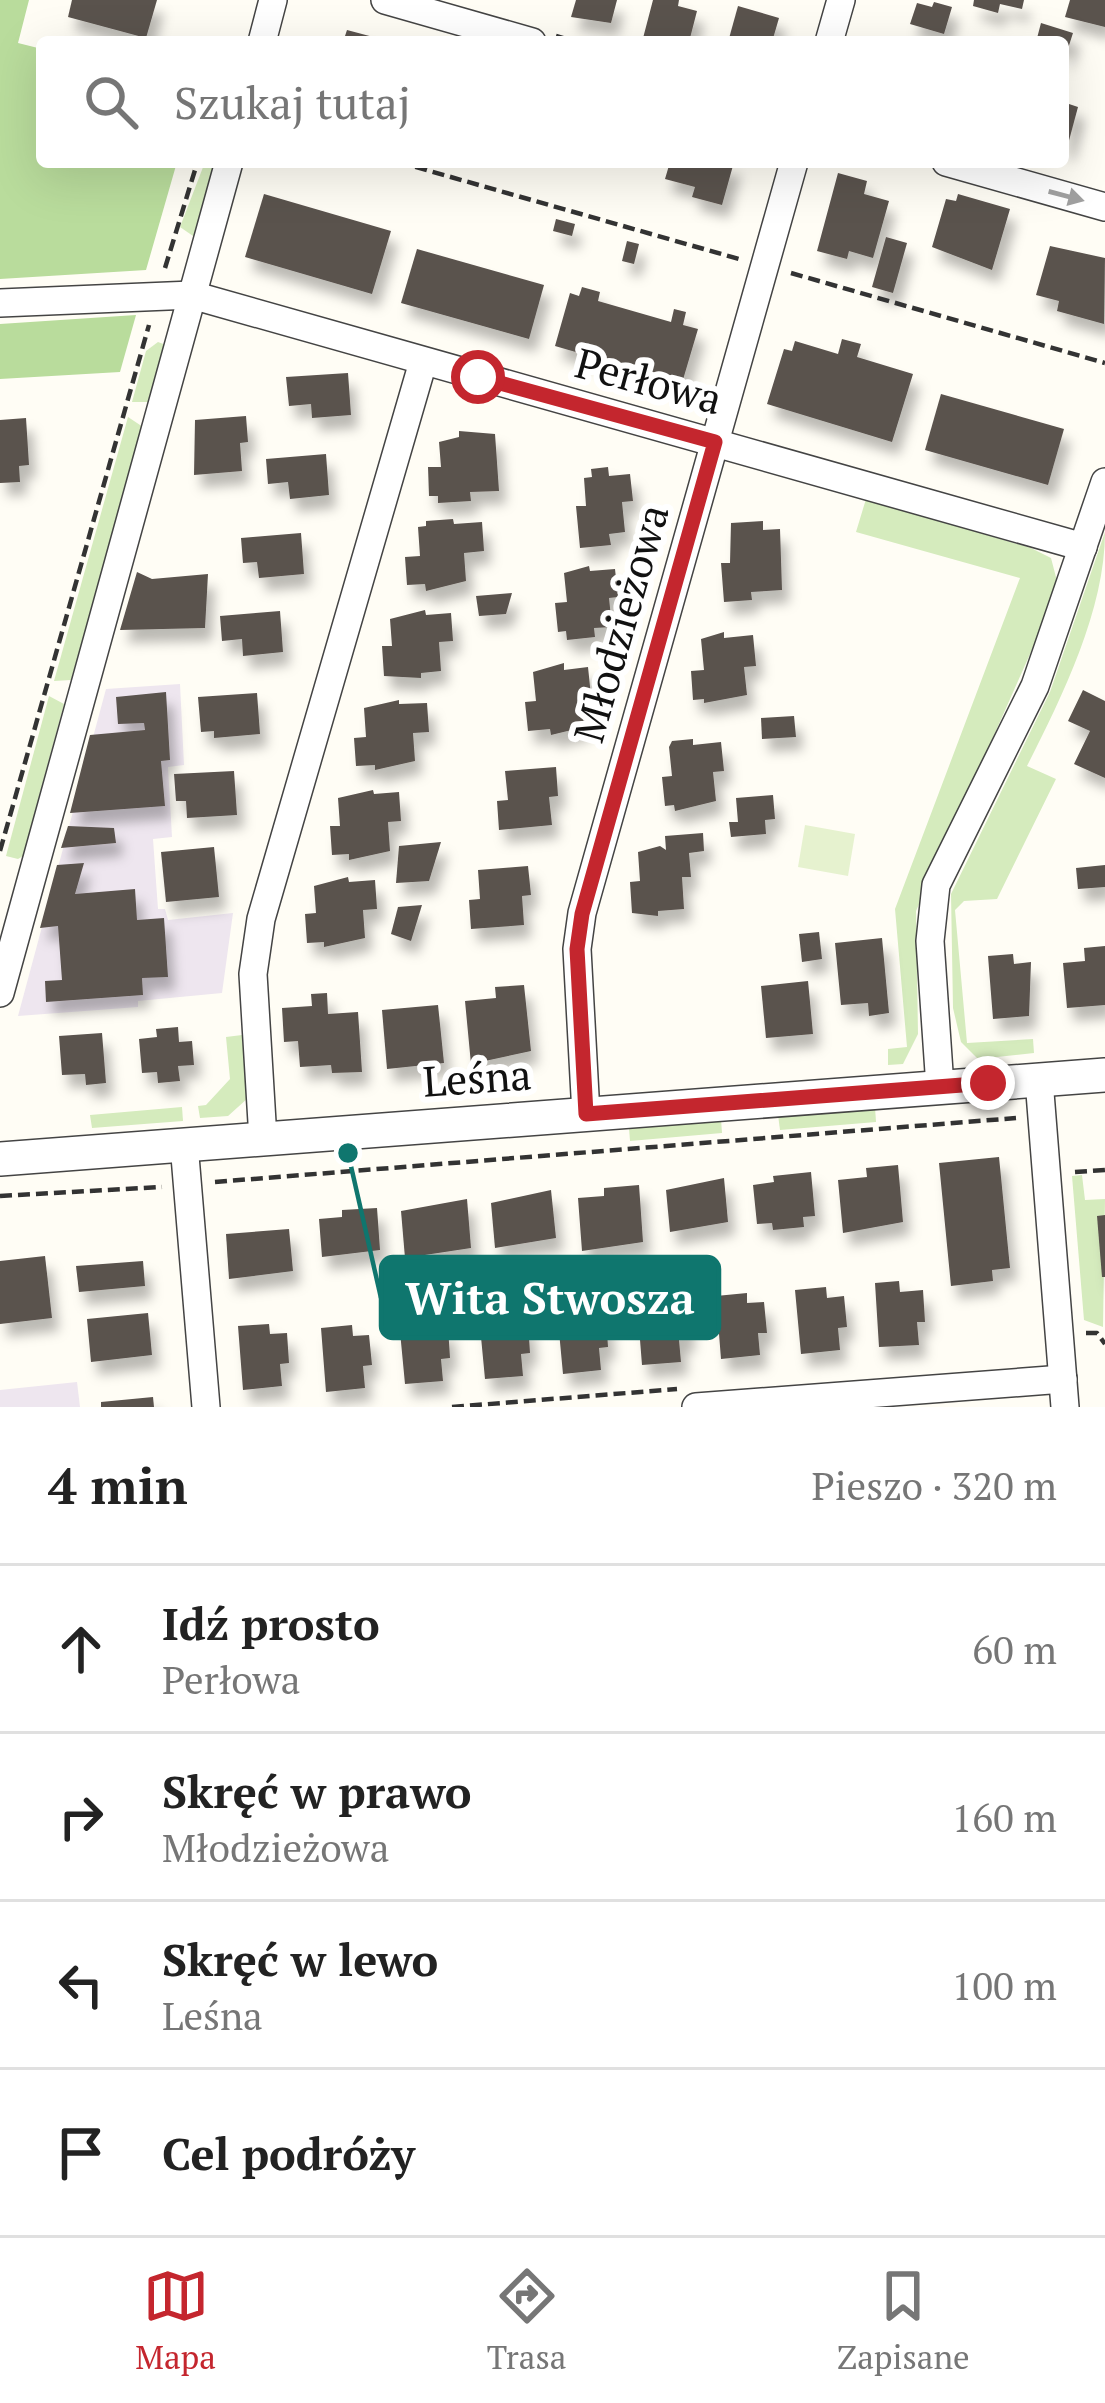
<!DOCTYPE html>
<html lang="pl">
<meta charset="utf-8">
<style>
:root{--surface:#fff;--page:#f6f6f6;--text:#222;--muted:#767676;--line:#e0e0e0;--accent:#c4262e}
body{margin:0;font-family:"PT Serif",serif;background:var(--page);color:var(--text)}
.stop{position:absolute;width:36px;height:36px;margin:-27px;border:9px solid #c4262e;border-radius:50%;background:#fff}
.stop.end{background:#c4262e;border-color:#fff;box-shadow:0 3px 12px #0008}
.list{margin:0;padding:0;list-style:none}
h2{display:flex;justify-content:space-between;align-items:center;height:156px;margin:0;padding:0 48px;font-size:51px}
h2 small{font-size:39px;font-weight:400;color:var(--muted)}
.list li{display:grid;grid-template-columns:78px 1fr auto;gap:36px;align-items:center;box-sizing:border-box;height:168px;padding:0 48px;border-top:3px solid var(--line)}
.list b{display:block;font-size:45px;white-space:nowrap}
.list p{margin:0;font-size:39px;white-space:nowrap;color:var(--muted)}
.list em{font-size:39px;font-style:normal;color:var(--muted)}
.icon{flex:none;width:66px;height:66px;fill:none;stroke:currentColor;stroke-width:2;stroke-linecap:round;stroke-linejoin:round}
.map{position:relative;flex:none;width:1105px;height:1407px;overflow:hidden}
.search{position:absolute;background:var(--surface);box-shadow:0 12px 48px #0002;left:36px;right:36px;top:36px;height:132px;display:flex;align-items:center;gap:30px;box-sizing:border-box;padding:0 42px;border-radius:12px;color:var(--muted);font-size:45px}
.sheet{height:828px;background:var(--surface)}
nav{display:flex;justify-content:space-around;align-items:center;box-sizing:border-box;height:168px;border-top:3px solid var(--line);background:var(--surface);font-size:33px;color:var(--muted)}
nav a{display:grid;justify-items:center;gap:6px}
nav .on{color:var(--accent)}
.map>svg:first-child{display:block}
.industrial{fill:#eee6ef}
.green{fill:#d5ebbd}
.forest{fill:#b9dc9c}
.pitch{fill:#e6f2cf}
.building{fill:#5a524d;filter:url(#shadow)}
.lines{fill:none;stroke-linecap:round;stroke-linejoin:round}
.minor-casing{stroke:#444;stroke-width:30}
.tertiary-casing{stroke:#444;stroke-width:36}
.path{stroke:#333;stroke-width:4.5;stroke-dasharray:12 6;stroke-linecap:butt}
.minor{stroke:#fff;stroke-width:27}
.tertiary{stroke:#fff;stroke-width:33}
.oneway{fill:#a0a0a0}
.route{stroke:#c4262e;stroke-width:15}
.labels{text-anchor:middle;dominant-baseline:central;stroke-width:12;stroke-linejoin:round;paint-order:stroke}
.street-label{font-size:42px;fill:#111;stroke:#fff}
.leader{fill:none;stroke:#0f766e;stroke-width:4.5}
.callout-dot{fill:#0f766e;stroke:#fff;stroke-width:4.5}
.callout{fill:#0f766e;stroke:#0f766e;stroke-width:4.5}
.callout-label{font-size:45px;text-anchor:middle;font-weight:bold;fill:#fff}
</style>
<div class="map">
<svg width="1105" height="1407" viewBox="0 0 1105 1407">
<defs>
<filter id="shadow"><feDropShadow dx="7" dy="13" stdDeviation="6" flood-color="#0004"/></filter>
</defs>
<rect width="100%" height="100%" fill="#fffdf5"/>
<g class="industrial">
<path d="M180,684L184,765L168,767L172,837L153,839L158,909H165L168,920L233,913L222,993L138,1001V1007L18,1016L106,689Z"/>
<path d="M77,1382L80,1407H0V1390Z"/>
</g>
<g class="green">
<path d="M205,162H218L196,238L180,227Z"/>
<path d="M158,342L166,345L149,402H132L146,351Z"/>
<path d="M128,417L143,427L71,680L54,681Z"/>
<path d="M866,499L1031,548L1051,558L1057,581L1046,618L916,911L918,1034L903,1064L888,1065V1049L907,1047L895,909L1020,578L856,532Z"/>
<path d="M1105,532C1105,610 1062,697 1027,766L1056,779L997,899L964,901L955,910L967,1043L1033,1039L1034,1053L978,1059L961,1042L953,1008L951,894L1050,692Z"/>
<path d="M49,696L64,704L23,856L18,859L6,856Z"/>
<path d="M242,1035L248,1098L228,1116L200,1118L198,1106L206,1105L230,1079L226,1037Z"/>
<path d="M182,1107L183,1121L92,1128L90,1115Z"/>
<path d="M875,1107L876,1122L780,1130L778,1115Z"/>
<path d="M721,1119L722,1133L630,1141L629,1128Z"/>
<path d="M1082,1175L1085,1200L1105,1199L1103,1327L1084,1320L1072,1176Z"/>
</g>
<g class="forest">
<path d="M0,0H29L18,43L42,49V162H177L146,270L0,279Z"/>
<path d="M136,315L120,372L0,379V324Z"/>
</g>
<path class="pitch" d="M805,825L855,834L848,876L798,867Z"/>
<g class="building">
<path d="M72,0H157L146,38L68,17Z"/>
<path d="M576,0H617L611,23L571,17Z"/>
<path d="M653,0H679L678,6L697,11L689,42H642Z"/>
<path d="M974,0H1024L1022,9L1000,4L998,13L973,6Z"/>
<path d="M1070,0H1105V27L1065,17Z"/>
<path d="M934,2L952,7L944,34L910,24L917,3L932,7Z"/>
<path d="M738,6L779,18L772,42H728Z"/>
<path d="M1041,23L1073,33L1064,61L1063,42H1036Z"/>
<path d="M347,30L377,38L376,42H343Z"/>
<path d="M1063,102L1078,107L1067,148L1063,147Z"/>
<path d="M670,162H734L722,205L692,197L695,187L665,179Z"/>
<path d="M838,173L867,181L864,194L889,201L873,258L849,251L847,259L817,251Z"/>
<path d="M264,194L391,231L372,294L245,257Z"/>
<path d="M958,194L1010,209L992,270L932,247L946,199L956,201Z"/>
<path d="M556,219L575,224L572,236L553,231Z"/>
<path d="M886,237L907,243L893,293L872,287Z"/>
<path d="M627,241L639,244L634,264L622,261Z"/>
<path d="M1050,246L1105,258L1104,324L1057,311L1059,301L1036,295Z"/>
<path d="M417,249L544,285L529,339L401,303Z"/>
<path d="M582,287L600,292L598,301L671,322L674,309L686,312L683,325L698,329L682,383L555,346L570,293L579,296Z"/>
<path d="M842,339L861,344L857,357L913,374L892,442L767,404L784,349L792,351L795,341L838,354Z"/>
<path d="M348,373L351,415L312,418L311,404L289,406L286,377Z"/>
<path d="M941,394L1064,429L1048,485L925,450Z"/>
<path d="M246,416L248,442L240,443L242,471L194,475L195,420Z"/>
<path d="M26,418L29,465L19,466L20,482L0,483V420Z"/>
<path d="M459,431L495,434L499,491L470,492L471,501L438,503V496H429L428,467H441L439,442L459,437Z"/>
<path d="M326,454L329,495L290,499L288,482L268,484L266,459Z"/>
<path d="M608,467L609,476L630,474L633,501L622,502L625,532L609,534L611,545L580,548L576,506H586L584,478L592,477L591,469Z"/>
<path d="M453,519L454,524L482,522L484,551L464,553L466,581L426,591L425,584L407,585L405,557L420,556L418,527L426,526V521Z"/>
<path d="M763,521V530L780,529L782,590L751,592L752,600L724,602L721,563H730L731,523Z"/>
<path d="M301,533L304,574L259,578L257,562L243,563L241,538Z"/>
<path d="M589,566L590,571L615,569L618,597L609,598L612,627L594,628L595,637L567,640L566,631L558,632L555,603L567,602L564,573Z"/>
<path d="M137,572L152,579L208,574L205,628L120,630Z"/>
<path d="M512,593L506,614L479,616L476,596Z"/>
<path d="M425,610L426,615L451,613L453,641L439,642L441,671L421,673V678L384,676L382,646H392L390,619Z"/>
<path d="M280,611L283,652L243,656L242,639L222,641L220,616Z"/>
<path d="M724,632V638L753,635L756,666L744,667L747,695L704,703V699L693,700L691,671L704,670L701,639Z"/>
<path d="M564,663V670L588,667L591,696L581,697L584,727L551,735L550,729L528,731L525,702L536,701L533,672Z"/>
<path d="M1083,690L1105,701V778L1074,764L1090,731L1068,721Z"/>
<path d="M166,692L170,760L161,761L165,806L70,813L90,735L145,730L144,723L118,724L116,697Z"/>
<path d="M257,693L260,734L214,738V731L201,732L198,697Z"/>
<path d="M399,700V704L427,703L429,732L413,733L415,761L375,770V765L356,766L354,738L366,737L364,708Z"/>
<path d="M794,716L796,737L762,739L761,718Z"/>
<path d="M693,739V745L721,742L724,771L713,772L716,801L675,811L674,805L665,806L662,777L672,776L669,747L672,741Z"/>
<path d="M556,767L558,796L549,797L552,825L499,830L497,801L508,800L505,771Z"/>
<path d="M234,771L237,815L187,818L186,801H176L174,774Z"/>
<path d="M373,790L374,794L399,792L401,821L388,822L390,851L349,860V854L332,855L330,826H340L338,798Z"/>
<path d="M773,795L775,819L765,820L766,834L731,837L729,822H738L736,798Z"/>
<path d="M68,826L114,828L116,843L61,848Z"/>
<path d="M703,833L704,851L689,853L691,877H682L684,909L658,911V916L632,913L630,882L640,881L638,852L660,846L666,850L665,836Z"/>
<path d="M441,842L429,881L396,883L399,846Z"/>
<path d="M214,847L219,897L166,902L161,852Z"/>
<path d="M84,863L75,894L135,889L137,920L164,918L168,977L142,978L143,995L46,1002L45,981L62,980L58,926L40,928L57,865Z"/>
<path d="M1105,865V887L1078,889L1076,868Z"/>
<path d="M528,866L531,895L522,896L524,925L471,929L469,900L480,899L478,870Z"/>
<path d="M348,877L349,882L375,880L377,909L363,910L365,938L324,947V942L307,943L305,914L316,913L314,886Z"/>
<path d="M422,905L411,941L391,934L398,907Z"/>
<path d="M819,932L822,959L802,962L799,934Z"/>
<path d="M882,938L889,1013L869,1016L868,1003L841,1005L835,943Z"/>
<path d="M1105,946V1005L1067,1008L1063,963L1085,961L1084,948Z"/>
<path d="M1013,954L1014,964L1031,962L1029,1016L993,1019L988,956Z"/>
<path d="M808,981L813,1034L766,1038L761,986Z"/>
<path d="M524,985L531,1051L471,1064L465,1001L496,998L495,987Z"/>
<path d="M327,993L328,1014L358,1012L362,1072L332,1073L331,1065L300,1067L298,1041L284,1042L282,1008L312,1006L311,994Z"/>
<path d="M438,1005L444,1063L387,1069L382,1010Z"/>
<path d="M178,1027L179,1042L192,1041L194,1065L178,1066L180,1081L158,1083L157,1072L142,1073L139,1039L157,1037L156,1029Z"/>
<path d="M102,1033L106,1083L86,1085L85,1074L62,1075L59,1036Z"/>
<path d="M999,1157L1010,1268L992,1270L993,1281L951,1286L939,1163Z"/>
<path d="M898,1165L903,1222L843,1233L838,1180L867,1177L866,1168Z"/>
<path d="M811,1172L815,1216L803,1217L804,1227L773,1230L772,1223L757,1224L753,1185L774,1182L773,1176Z"/>
<path d="M724,1178L728,1222L670,1232L666,1190Z"/>
<path d="M639,1185L643,1242L582,1251L578,1198L604,1196V1188Z"/>
<path d="M551,1190L556,1238L495,1248L491,1203Z"/>
<path d="M467,1199L471,1248L405,1258L401,1211Z"/>
<path d="M377,1208L380,1250L322,1257L319,1219L342,1217V1210Z"/>
<path d="M1105,1215V1277H1102L1097,1216Z"/>
<path d="M289,1229L293,1271L229,1279L226,1234Z"/>
<path d="M45,1256L52,1318L0,1324V1261Z"/>
<path d="M143,1261L145,1286L79,1292L76,1266Z"/>
<path d="M899,1281L900,1292L923,1290L925,1322H917L919,1345L879,1347L875,1283Z"/>
<path d="M826,1287L827,1298L844,1296L847,1327L838,1328L840,1350L801,1354L795,1290Z"/>
<path d="M747,1293V1303L764,1302L767,1333H758L760,1355L721,1359L716,1296Z"/>
<path d="M668,1299L669,1310L686,1308L688,1339L679,1340L681,1362L642,1365L637,1302Z"/>
<path d="M588,1308L589,1318L606,1317L608,1347L599,1348L601,1370L563,1374L557,1310Z"/>
<path d="M148,1313L152,1355L91,1362L87,1319Z"/>
<path d="M510,1313L511,1324L528,1322L530,1353L521,1354L523,1376L485,1379L479,1316Z"/>
<path d="M430,1318L431,1329L448,1327L450,1358L441,1359L443,1381L405,1384L399,1321Z"/>
<path d="M269,1324L270,1334L287,1333L289,1363L280,1364L282,1386L243,1390L238,1326Z"/>
<path d="M352,1325L353,1336L369,1335L372,1365L363,1366L365,1388L326,1392L321,1328Z"/>
<path d="M153,1397L154,1407H101V1402Z"/>
</g>
<g class="lines">
<defs>
<g id="minor">
<path d="M385,0L532,42"/>
<path d="M262,42L273,0"/>
<path d="M829,42L841,0"/>
<path d="M946,162L1105,207"/>
<path d="M0,303L192,295L1083,547"/>
<path d="M0,993L229,162"/>
<path d="M1039,1080L1065,1407"/>
<path d="M940,1087L930,941L936,885L1035,686L1105,482"/>
<path d="M586,1114L577,949L582,913L794,162"/>
<path d="M263,1139L253,974L261,919L423,362"/>
<path d="M184,1144L206,1407"/>
<path d="M696,1407L1063,1379"/>
</g>
<path id="tertiary" d="M0,1159L1105,1075"/>
</defs>
<use href="#minor" class="minor-casing"/>
<use href="#tertiary" class="tertiary-casing"/>
<g class="path">
<path d="M556,36L577,42"/>
<path d="M398,162L739,259"/>
<path d="M165,268L195,170"/>
<path d="M791,273L1105,363"/>
<path d="M0,851L149,325"/>
<path d="M1075,1172L1105,1170"/>
<path d="M215,1182L1016,1118"/>
<path d="M0,1196L162,1187"/>
<path d="M1086,1333H1097L1105,1344"/>
<path d="M452,1407L677,1389"/>
</g>
<use href="#minor" class="minor"/>
<use href="#tertiary" class="tertiary"/>
</g>
<defs><path id="oneway-solid" d="M-6-.8H1V-3.2L6.5 0L1 3.2V.8H-6Z" transform="scale(3)"/></defs>
<use class="oneway" href="#oneway-solid" transform="translate(1066 196) rotate(15)"/>
<g class="lines">
<path class="route" d="M478,377L715,442L582,914L577,949L586,1114L988,1083"/>
</g>
<g class="labels">
<g class="street-label">
<text transform="translate(649 380) rotate(15)">Perłowa</text>
<text transform="translate(620 623) rotate(-74)">Młodzieżowa</text>
<text transform="translate(477 1077) rotate(-4)">Leśna</text>
</g>
</g>
<path class="leader" d="M348 1153L381 1298"/>
<circle class="callout-dot" cx="348" cy="1153" r="12"/>
<rect class="callout" x="381" y="1257" width="338" height="81" rx="12"/>
<g class="callout-label">
<text x="550" y="1314">Wita Stwosza</text>
</g>
</svg>
<div class="stop" style="left:478px;top:377px"></div>
<div class="stop end" style="left:988px;top:1083px"></div>
<div class="search"><svg class="icon" aria-label="search" viewBox="0 0 24 24"><circle cx="10" cy="10" r="6"/><path d="M15 15l6 6"/></svg>Szukaj tutaj</div>
</div>
<section class="sheet">
<h2>4 min<small>Pieszo · 320 m</small></h2>
<ul class="list">
<li><svg class="icon" aria-label="ahead" viewBox="0 0 24 24"><path d="M12 20V5M6 11l6-6 6 6"/></svg><div><b>Idź prosto</b><p>Perłowa</p></div><em>60 m</em></li>
<li><svg class="icon" aria-label="right" viewBox="0 0 24 24"><path d="M7 20v-9h11M14 6l5 5-5 5"/></svg><div><b>Skręć w prawo</b><p>Młodzieżowa</p></div><em>160 m</em></li>
<li><svg class="icon" aria-label="left" viewBox="0 0 24 24"><path d="M17 20v-9H6M10 6l-5 5 5 5"/></svg><div><b>Skręć w lewo</b><p>Leśna</p></div><em>100 m</em></li>
<li><svg class="icon" aria-label="arrive" viewBox="0 0 24 24"><path d="M6 21V4h12l-3 4 3 4H6"/></svg><div><b>Cel podróży</b></div></li>
</ul>
</section>
<nav>
<a class="on"><svg class="icon" aria-label="map" viewBox="0 0 24 24"><path d="M3 6l6-2 6 2 6-2v14l-6 2-6-2-6 2zM9 4v14M15 6v14"/></svg>Mapa</a>
<a><svg class="icon" aria-label="directions" viewBox="0 0 24 24"><path d="M12 3l9 9-9 9-9-9zM9 14v-3h6M13 9l2 2-2 2"/></svg>Trasa</a>
<a><svg class="icon" aria-label="saved" viewBox="0 0 24 24"><path d="M7 4h10v16l-5-4-5 4z"/></svg>Zapisane</a>
</nav>
